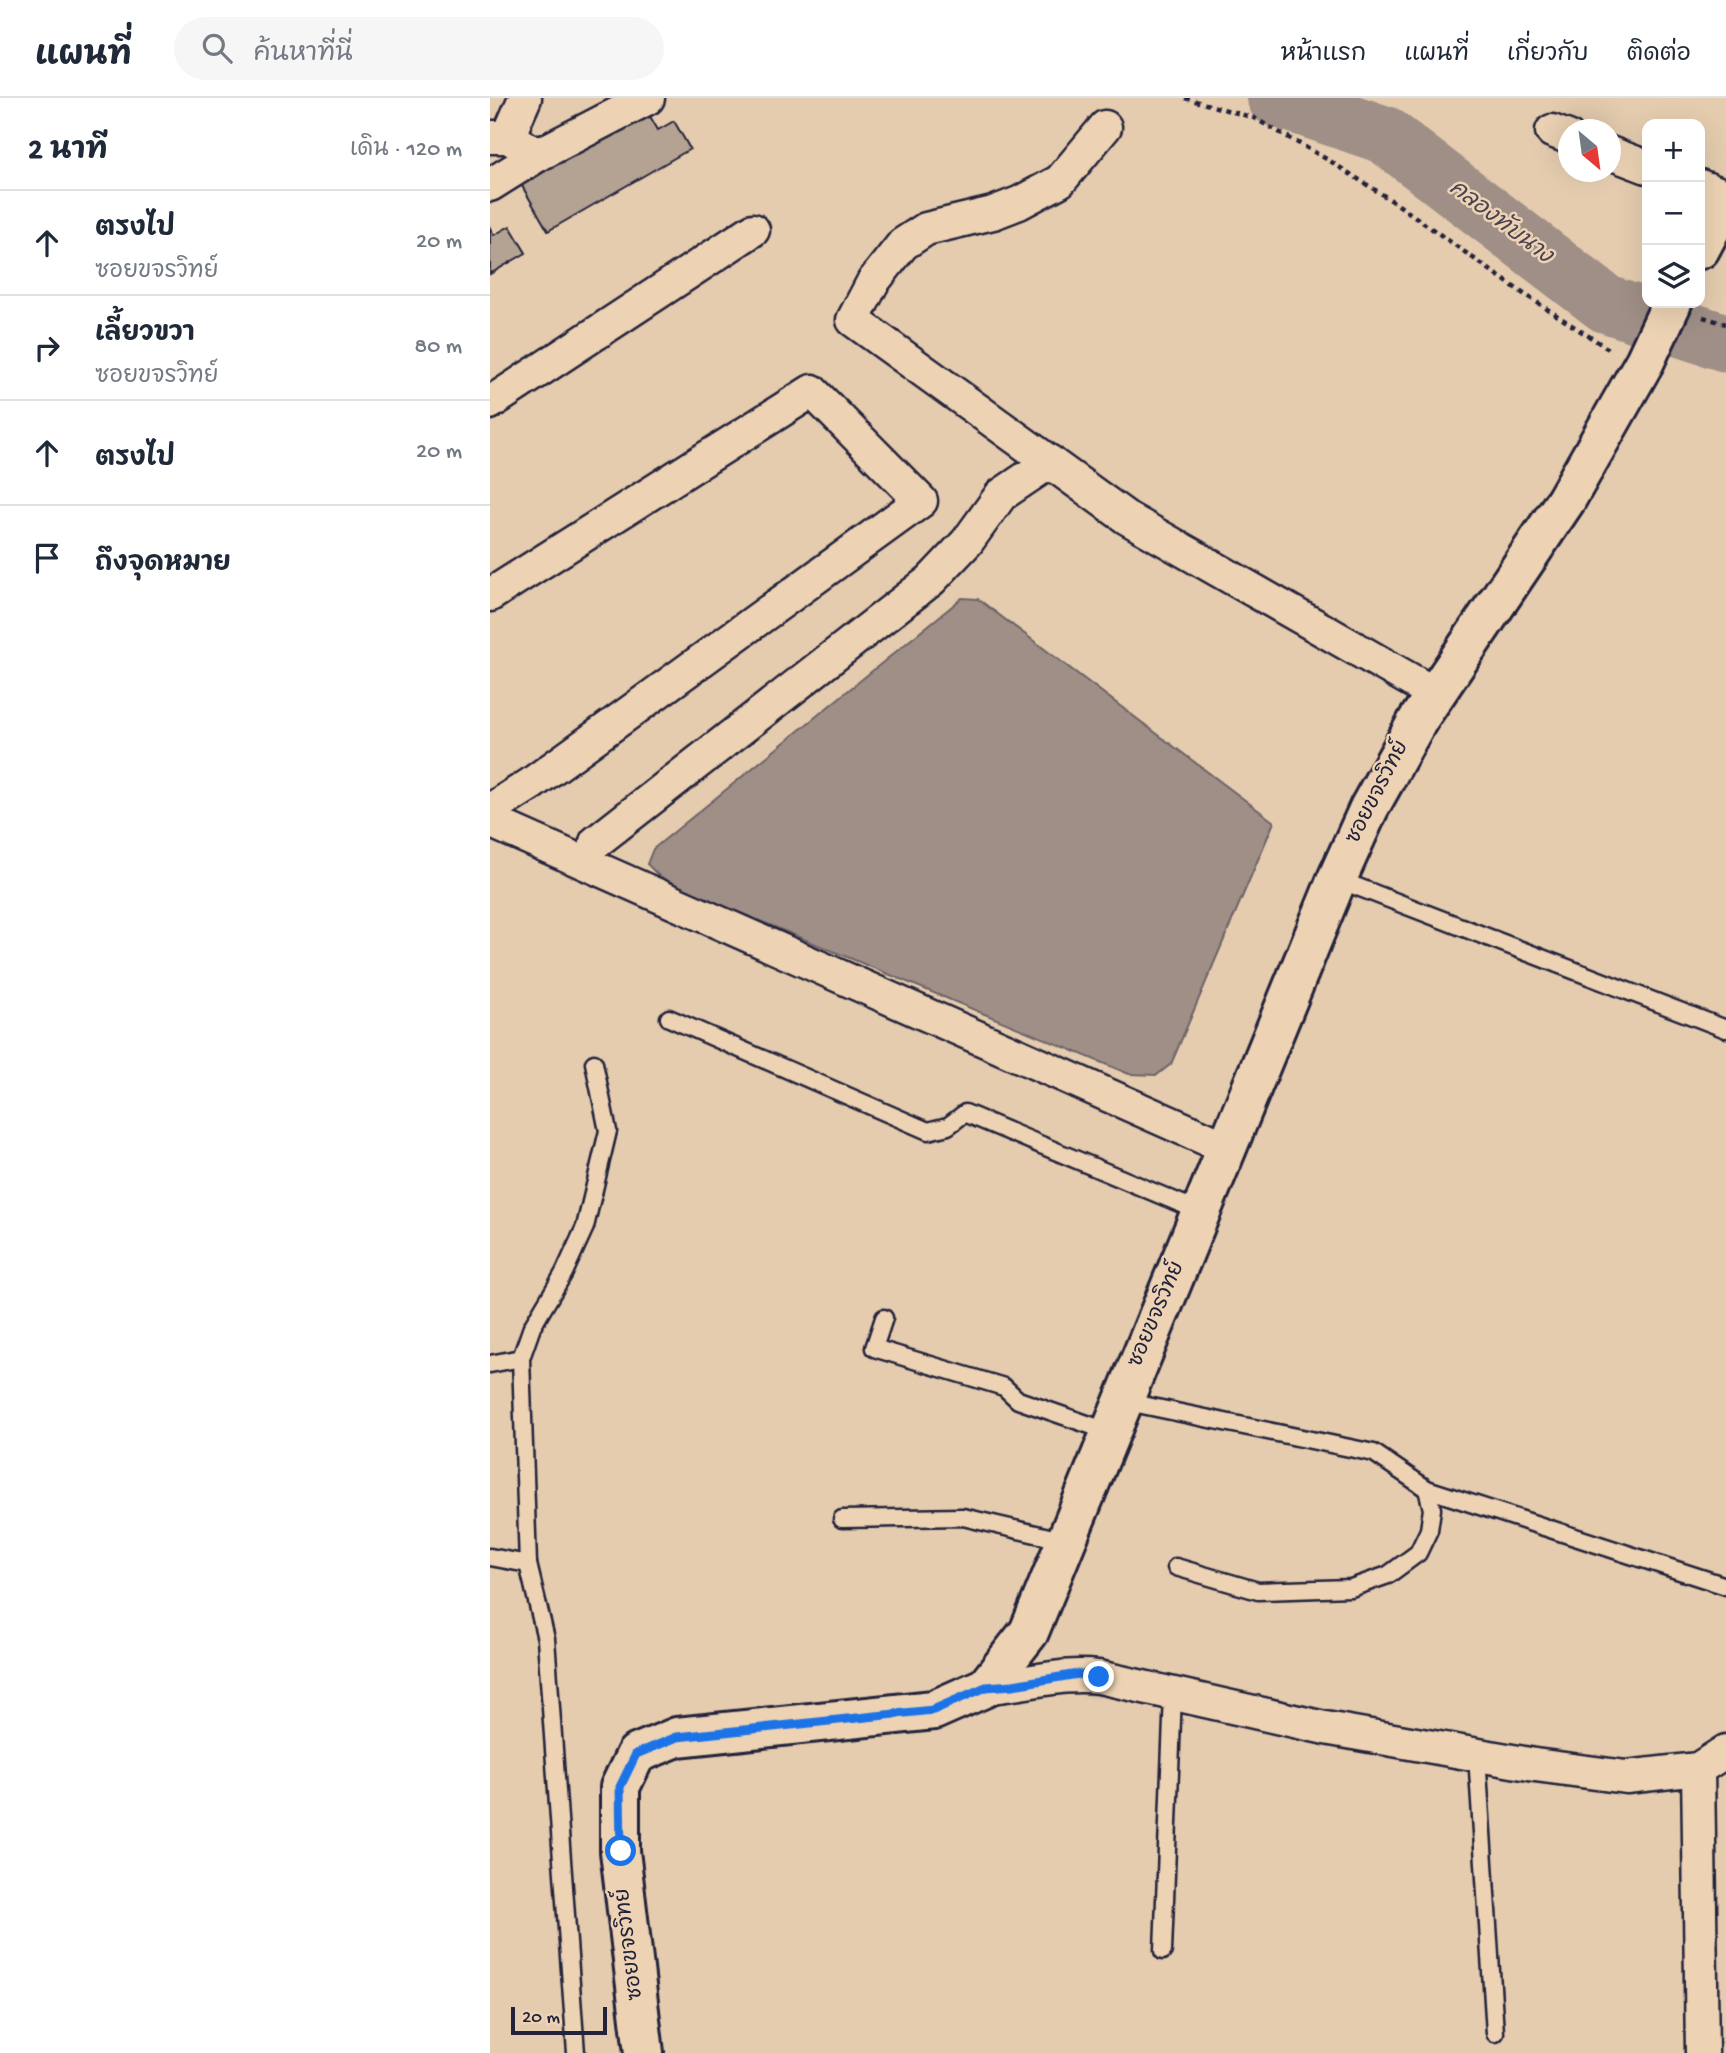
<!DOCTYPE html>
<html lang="th">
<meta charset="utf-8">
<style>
:root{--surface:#fff;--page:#f6f6f7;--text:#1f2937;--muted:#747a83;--line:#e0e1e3}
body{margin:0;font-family:"Gochi Hand","Playpen Sans Thai",sans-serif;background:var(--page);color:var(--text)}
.controls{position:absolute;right:21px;top:21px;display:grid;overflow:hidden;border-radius:14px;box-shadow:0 7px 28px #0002}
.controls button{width:63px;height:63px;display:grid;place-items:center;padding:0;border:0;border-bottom:2px solid var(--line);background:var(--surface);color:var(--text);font:35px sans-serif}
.compass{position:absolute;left:1068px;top:21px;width:63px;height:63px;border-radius:50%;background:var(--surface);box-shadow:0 7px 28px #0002;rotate:151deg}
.scale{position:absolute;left:21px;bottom:18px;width:96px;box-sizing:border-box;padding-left:7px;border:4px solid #22223b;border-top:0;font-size:19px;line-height:24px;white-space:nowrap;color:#22223b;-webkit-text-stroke:5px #edd3b4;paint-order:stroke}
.stop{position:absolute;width:21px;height:21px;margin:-16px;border:5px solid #1a73e8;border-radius:50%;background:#fff}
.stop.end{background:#1a73e8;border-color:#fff;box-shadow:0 2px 7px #0008}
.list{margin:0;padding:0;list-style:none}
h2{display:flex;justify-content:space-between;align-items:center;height:91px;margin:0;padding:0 28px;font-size:30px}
h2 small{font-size:23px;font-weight:400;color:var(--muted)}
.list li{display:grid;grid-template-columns:46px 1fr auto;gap:21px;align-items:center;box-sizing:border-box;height:105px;padding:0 28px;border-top:2px solid var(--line)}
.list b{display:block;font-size:26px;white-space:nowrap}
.list p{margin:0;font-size:23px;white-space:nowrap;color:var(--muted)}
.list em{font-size:23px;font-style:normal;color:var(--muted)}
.icon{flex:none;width:38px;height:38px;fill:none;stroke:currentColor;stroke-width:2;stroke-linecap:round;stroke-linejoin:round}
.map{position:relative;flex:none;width:1236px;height:1955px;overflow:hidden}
header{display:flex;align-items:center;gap:42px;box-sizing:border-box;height:98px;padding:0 35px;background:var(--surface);border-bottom:2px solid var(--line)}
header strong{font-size:33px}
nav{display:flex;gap:38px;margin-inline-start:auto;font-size:24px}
.search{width:490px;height:63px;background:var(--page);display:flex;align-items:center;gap:18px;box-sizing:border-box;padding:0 24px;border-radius:38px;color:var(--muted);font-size:26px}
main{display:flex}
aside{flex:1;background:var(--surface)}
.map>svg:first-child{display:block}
.water{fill:#9f8f86;stroke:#6d6368;stroke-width:2}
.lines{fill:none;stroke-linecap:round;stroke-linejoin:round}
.river{stroke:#9f8f86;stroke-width:58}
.building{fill:#b4a292;stroke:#22223b;stroke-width:2}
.lane-casing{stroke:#22223b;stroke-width:21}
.street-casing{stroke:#22223b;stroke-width:37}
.secondary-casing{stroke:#22223b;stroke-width:44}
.path{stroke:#22223b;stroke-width:4.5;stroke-dasharray:5 5;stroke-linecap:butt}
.lane{stroke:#edd3b4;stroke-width:16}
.street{stroke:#edd3b4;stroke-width:32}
.secondary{stroke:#edd3b4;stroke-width:38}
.route{stroke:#1a73e8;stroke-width:9}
.labels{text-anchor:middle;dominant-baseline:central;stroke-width:5;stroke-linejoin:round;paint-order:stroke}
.street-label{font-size:21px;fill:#22223b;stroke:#edd3b4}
.water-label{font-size:23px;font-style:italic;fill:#484352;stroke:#edd3b4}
</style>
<header>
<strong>แผนที่</strong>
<div class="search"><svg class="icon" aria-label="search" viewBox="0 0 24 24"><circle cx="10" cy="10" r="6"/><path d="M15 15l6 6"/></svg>ค้นหาที่นี่</div>
<nav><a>หน้าแรก</a><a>แผนที่</a><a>เกี่ยวกับ</a><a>ติดต่อ</a></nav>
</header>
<main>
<aside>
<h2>2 นาที<small>เดิน · 120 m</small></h2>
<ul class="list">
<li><svg class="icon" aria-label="ahead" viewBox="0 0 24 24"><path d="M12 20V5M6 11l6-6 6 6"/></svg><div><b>ตรงไป</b><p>ซอยขจรวิทย์</p></div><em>20 m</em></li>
<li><svg class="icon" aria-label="right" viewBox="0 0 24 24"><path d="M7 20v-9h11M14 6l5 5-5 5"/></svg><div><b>เลี้ยวขวา</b><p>ซอยขจรวิทย์</p></div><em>80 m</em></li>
<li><svg class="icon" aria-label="ahead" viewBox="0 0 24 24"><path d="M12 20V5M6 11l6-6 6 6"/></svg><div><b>ตรงไป</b></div><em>20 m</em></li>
<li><svg class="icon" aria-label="arrive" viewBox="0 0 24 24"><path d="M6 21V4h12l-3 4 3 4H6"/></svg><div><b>ถึงจุดหมาย</b></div></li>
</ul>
</aside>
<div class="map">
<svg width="1236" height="1955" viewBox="0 0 1236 1955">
<rect width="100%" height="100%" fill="#e5ccaf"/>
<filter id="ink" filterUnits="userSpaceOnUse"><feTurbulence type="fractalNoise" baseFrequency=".0143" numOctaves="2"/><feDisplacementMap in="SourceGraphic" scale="14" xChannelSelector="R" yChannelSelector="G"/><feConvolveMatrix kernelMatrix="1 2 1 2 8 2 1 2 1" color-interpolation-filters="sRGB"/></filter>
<g filter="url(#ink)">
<path class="water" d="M472,500L488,501L784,724L681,966L667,977L639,976L174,783L157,766L163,751Z"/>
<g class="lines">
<path class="river" d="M786,0L895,37L1116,206L1236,245"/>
</g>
<g class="building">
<path d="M154,8L168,32L184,23L200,51L58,133L28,81Z"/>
<path d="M20,128L36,155L0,176V130L4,137Z"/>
</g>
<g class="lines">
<defs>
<g id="lane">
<path d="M847,781L1236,931"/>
<path d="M179,920L438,1033L458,1028L475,1015L711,1114"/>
<path d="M394,1220L384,1250L514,1289L528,1302L620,1334"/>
<path d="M0,1266L31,1260"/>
<path d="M633,1303L884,1355L937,1391L1236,1488"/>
<path d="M352,1421L473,1419L576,1443"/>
<path d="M0,1459L38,1466L56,1541L86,1955"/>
<path d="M38,1466L31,1260L42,1229L74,1175L95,1129L118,1033L104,965"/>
<path d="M686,1469L768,1493L861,1490L898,1477L928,1455L939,1432L942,1411L937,1391"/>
<path d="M987,1657L1005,1935"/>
<path d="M673,1853L683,1596"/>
</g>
<g id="street">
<path d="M615,29L570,83L529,105L503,115L436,131L413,146L383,184L363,222L637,420L945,596"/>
<path d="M1062,33L1078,39"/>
<path d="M0,39H18L48,57"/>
<path d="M18,39L35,0"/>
<path d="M1120,55L1157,69"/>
<path d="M0,87L48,57L158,0"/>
<path d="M1210,88L1236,98"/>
<path d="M0,305L263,132"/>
<path d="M0,497L322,293L431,403L41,686L0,712"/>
<path d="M0,723L737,1050"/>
<path d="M106,744L441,482L477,444L511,397L560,364"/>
<path d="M496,1589C534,1587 572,1574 609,1579L835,1630L1045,1667L1136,1679L1208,1671L1236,1653"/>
<path d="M1208,1671L1212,1955"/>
</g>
<g id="secondary">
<path d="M1210,151L1236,102"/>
<path d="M154,1955L130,1753V1689L146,1656L187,1639L444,1612L496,1589L539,1534L847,781L879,710L928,622L1076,402L1155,263L1182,205"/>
</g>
</defs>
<use href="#lane" class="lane-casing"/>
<use href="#street" class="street-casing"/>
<use href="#secondary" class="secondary-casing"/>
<g class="path">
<path d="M695,0L764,20L840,63L907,106L1031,194L1120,252"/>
<path d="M1213,219L1236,226"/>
</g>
<use href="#lane" class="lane"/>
<use href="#street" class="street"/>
<use href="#secondary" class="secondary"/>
</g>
</g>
<g class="lines" filter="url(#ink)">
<path class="route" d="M131,1753L130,1689L146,1656L187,1639L443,1612L496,1589L523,1587L588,1576L609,1579"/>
</g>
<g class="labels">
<g class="street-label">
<text transform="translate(889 695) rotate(-63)">ซอยขจรวิทย์</text>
<text transform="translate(668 1217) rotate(-67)">ซอยขจรวิทย์</text>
<text transform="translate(141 1846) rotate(-97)">ซอยขจรวิทย์</text>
</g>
<g class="water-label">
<text transform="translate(1010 125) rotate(37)">คลองทับนาง</text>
</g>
</g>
</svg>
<div class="controls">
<button>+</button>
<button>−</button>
<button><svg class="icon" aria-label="layers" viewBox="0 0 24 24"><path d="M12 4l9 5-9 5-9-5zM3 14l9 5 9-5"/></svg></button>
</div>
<svg class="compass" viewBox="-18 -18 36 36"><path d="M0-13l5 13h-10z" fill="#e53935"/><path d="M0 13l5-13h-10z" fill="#747a83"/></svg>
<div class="scale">20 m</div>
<div class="stop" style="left:131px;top:1753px"></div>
<div class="stop end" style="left:609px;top:1579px"></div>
</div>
</main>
